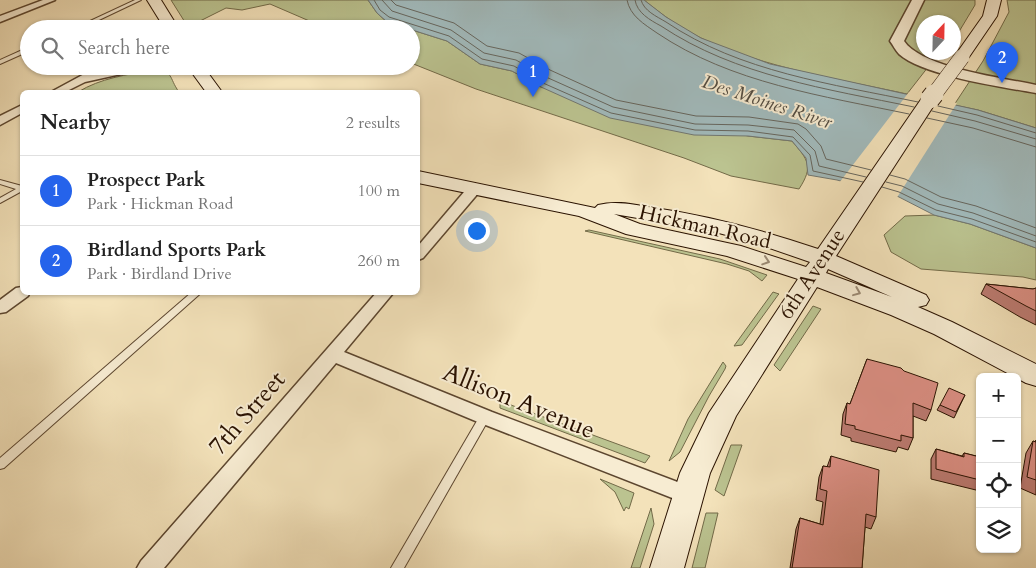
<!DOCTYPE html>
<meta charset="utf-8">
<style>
:root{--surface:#fff;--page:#f2f2f2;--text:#222;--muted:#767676;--line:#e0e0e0;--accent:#2563eb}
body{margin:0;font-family:Cardo,serif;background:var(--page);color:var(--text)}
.controls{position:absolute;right:15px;bottom:15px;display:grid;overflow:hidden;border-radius:8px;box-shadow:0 1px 4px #0004}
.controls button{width:45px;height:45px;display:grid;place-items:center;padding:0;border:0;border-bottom:1px solid var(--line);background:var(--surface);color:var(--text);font:25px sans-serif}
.compass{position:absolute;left:916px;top:15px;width:45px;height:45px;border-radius:50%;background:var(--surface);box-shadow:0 1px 4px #0004;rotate:22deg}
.you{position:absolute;left:476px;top:230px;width:18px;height:18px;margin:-12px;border:4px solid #fff;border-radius:50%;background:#1a73e8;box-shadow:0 0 0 8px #1a73e833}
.badge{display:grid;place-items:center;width:32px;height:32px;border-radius:50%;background:var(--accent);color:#fff;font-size:16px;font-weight:700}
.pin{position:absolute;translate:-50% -41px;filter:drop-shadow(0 1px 2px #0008)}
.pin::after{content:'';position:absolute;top:26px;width:18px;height:15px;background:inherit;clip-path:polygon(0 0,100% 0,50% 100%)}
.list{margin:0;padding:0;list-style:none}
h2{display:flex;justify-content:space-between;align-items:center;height:65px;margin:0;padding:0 20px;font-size:21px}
h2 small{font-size:16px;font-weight:400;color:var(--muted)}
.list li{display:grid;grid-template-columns:32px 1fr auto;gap:15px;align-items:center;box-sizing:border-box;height:70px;padding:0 20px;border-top:1px solid var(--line)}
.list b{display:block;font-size:19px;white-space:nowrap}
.list p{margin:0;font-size:16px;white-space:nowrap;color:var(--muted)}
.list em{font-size:16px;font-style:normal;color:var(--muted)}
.icon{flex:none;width:28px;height:28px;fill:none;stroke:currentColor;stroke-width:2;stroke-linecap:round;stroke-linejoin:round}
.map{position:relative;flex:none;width:1036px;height:568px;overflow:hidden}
.search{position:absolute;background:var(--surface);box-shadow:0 1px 4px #0004;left:20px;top:20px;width:400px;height:55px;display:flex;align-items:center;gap:12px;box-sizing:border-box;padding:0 18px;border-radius:28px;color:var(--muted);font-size:19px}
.panel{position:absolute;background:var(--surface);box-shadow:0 1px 4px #0004;left:20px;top:90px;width:400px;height:205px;border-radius:8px}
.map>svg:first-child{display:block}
.green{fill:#bbc390;stroke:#726a48}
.water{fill:#a1babc;stroke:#717771}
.pier{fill:#f3e2ba}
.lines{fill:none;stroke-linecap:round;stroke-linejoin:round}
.shore{stroke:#66665e;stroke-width:1}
.service-casing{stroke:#5c462f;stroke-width:2}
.minor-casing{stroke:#5c462f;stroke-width:3}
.tertiary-casing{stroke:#5c462f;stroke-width:3}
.secondary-casing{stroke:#2a1201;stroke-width:2}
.service{fill:#f7ecd2;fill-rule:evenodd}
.minor{fill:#f7ecd2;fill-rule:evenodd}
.tertiary{fill:#f7ecd2;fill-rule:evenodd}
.secondary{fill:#f7ecd2;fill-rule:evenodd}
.secondary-bridge-far1-casing{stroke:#2a1201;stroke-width:16;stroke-linecap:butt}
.secondary-bridge-casing{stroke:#2a1201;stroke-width:21;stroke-linecap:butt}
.secondary-bridge-far1{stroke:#f7ecd2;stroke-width:15}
.secondary-bridge{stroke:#f7ecd2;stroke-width:19}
.wall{fill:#bd7b72;stroke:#2a1201}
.building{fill:#dc8f84;stroke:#2a1201}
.oneway{stroke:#9b8a74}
.labels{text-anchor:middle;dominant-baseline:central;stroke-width:4;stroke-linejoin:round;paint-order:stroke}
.far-water-label{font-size:19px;font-style:italic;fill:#544d42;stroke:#f7ecd2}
.street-label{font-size:21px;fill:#2a1201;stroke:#f7ecd2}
.near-street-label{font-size:25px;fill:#2a1201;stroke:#f7ecd2}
</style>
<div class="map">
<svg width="1036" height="568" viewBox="0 0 1036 568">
<rect width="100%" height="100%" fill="#f3e2ba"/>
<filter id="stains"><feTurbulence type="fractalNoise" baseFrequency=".004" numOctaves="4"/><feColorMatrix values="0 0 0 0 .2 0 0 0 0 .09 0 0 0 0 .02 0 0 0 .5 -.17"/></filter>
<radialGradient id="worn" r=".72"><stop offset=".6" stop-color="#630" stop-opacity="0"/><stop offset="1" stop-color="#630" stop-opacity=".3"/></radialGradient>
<g class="green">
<path d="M171,0H368L377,13L387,22L447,41L480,64L512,71L541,87L748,136L792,141C808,160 814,166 799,189L731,176L684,158L476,89L411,63V29H328L270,4L242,10L226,8L188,27Z"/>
<path d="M644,0H975V5L954,40V22H924V52L939,53L907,94C838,79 765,68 701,38C680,28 661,14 644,0Z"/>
<path d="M1007,0H1036V128L978,110L954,105L983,61L1009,12Z"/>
<path d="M152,70C175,71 168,77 179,92H78C101,78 126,75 152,70Z"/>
<path d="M934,215L970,224L1036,248V280L1023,277L921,269L891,252L884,235L905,216Z"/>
<path d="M589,230L720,259L767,275L762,281L749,271L727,264L585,231Z"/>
<path d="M773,292L779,294L778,295L742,345L734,346Z"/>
<path d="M813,306L821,309L780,371L774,365Z"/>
<path d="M723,362L726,366L725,369L709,396L680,452L669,461L688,419Z"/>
<path d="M500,401L650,456L645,463L500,408Z"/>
<path d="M731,445H742L724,496L715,490Z"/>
<path d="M600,479L634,493L629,509L626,507L624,511L615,492Z"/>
<path d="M651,508L654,524L640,568H631Z"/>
<path d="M706,513H718L705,568H692Z"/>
</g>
<path class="water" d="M368,0H644L666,17L701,38L770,64L978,110L1036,128V248L970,224L934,215L897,196L837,180L808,175L806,158L792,141L748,136L694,135L610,118L541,87L512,71L480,64L447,41L387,22L377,13Z"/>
<path class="pier" d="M909,92L957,103L896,199L839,183Z"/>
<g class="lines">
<g class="shore">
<path d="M374,0L380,10L389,17L449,36L482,59L514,66L543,83L611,113L695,130L748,131L793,137L810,155L813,171L863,182"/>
<path d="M382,0L392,11L451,30L484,53L516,60L546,77L613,107L695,124L748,125L794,130L815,151L819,166L866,177"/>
<path d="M391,0L396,5L454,23L487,46L519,53L550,70L616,100L696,116L749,117L798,124L806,129L821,146L826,159L871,170"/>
<path d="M627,0C630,16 644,24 657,33C731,83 823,96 909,114"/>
<path d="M635,0C637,13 650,20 661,26C736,76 827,89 914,107"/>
<path d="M641,0C644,11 656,16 666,22C740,72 832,84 918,102"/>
<path d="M938,106L977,115L1036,133"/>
<path d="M932,111L975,121L1036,139"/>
<path d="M927,118L973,128L1036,147"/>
<path d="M890,175L905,179L941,197L976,206L1036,228"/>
<path d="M886,182L902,186L938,204L973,213L1036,236"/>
<path d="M882,187L899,192L936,210L972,219L1036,242"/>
</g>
<defs>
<g id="service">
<path d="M135,0H141L80,29H73Z"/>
<path d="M29,47V51L0,64V60Z"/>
<path d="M0,180L22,186V191L0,203V198L16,189L0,184Z"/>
<path d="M192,292H202L4,468L0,469V458Z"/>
<path d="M485,413L489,414L490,417L404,568H391L481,414Z"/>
</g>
<g id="minor">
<path d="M43,0H55L0,22V16Z"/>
<path d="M128,66H149L144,69L85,82L65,92H51L88,72L92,71L97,73Z"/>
<path d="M22,105V113L0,125V116Z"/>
<path d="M475,184L482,188L480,191L423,258L418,260V246L470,185Z"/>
<path d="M22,287V292H30L28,296L6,312L0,313V300L16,288Z"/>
<path d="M377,292H394L344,352L492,412L696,489L699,495L696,501L688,504L680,501L478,422L336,363L164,568H137L141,561Z"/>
</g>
<path id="tertiary" d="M912,0H924L904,41C922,68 1004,78 1036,85V93C1002,87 924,76 899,54C896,51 893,45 890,41Z"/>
<g id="secondary">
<path d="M147,0H161L179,29H165Z"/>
<path d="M987,0H1001L997,16L967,60H957L954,57L983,16Z"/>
<path d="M187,66H203L222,92H206Z"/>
<path d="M930,94L936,95L938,99L836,256L926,295L929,300L926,305L918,307L952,322L1036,364V386L1026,383L934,334L891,315L817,287L736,416L710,473L684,568H650L680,473L709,413L798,279L727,256L626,234L579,216L418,183V171L595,208L598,205C617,200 635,205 655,208C710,216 765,231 818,249L924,95ZM614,214L708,230L755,243L810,262L806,267L741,246L640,224ZM828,269L892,297L826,273Z"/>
</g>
</defs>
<use href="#service" class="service-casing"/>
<use href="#minor" class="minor-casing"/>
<use href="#tertiary" class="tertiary-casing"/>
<use href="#secondary" class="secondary-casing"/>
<use href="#service" class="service"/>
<use href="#minor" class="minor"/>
<use href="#tertiary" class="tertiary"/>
<use href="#secondary" class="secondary"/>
<defs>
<path id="secondary-bridge-far1" d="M933,96L962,57"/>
<path id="secondary-bridge" d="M930,99L934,94"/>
</defs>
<use href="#secondary-bridge-far1" class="secondary-bridge-far1-casing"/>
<use href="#secondary-bridge" class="secondary-bridge-casing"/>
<use href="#secondary-bridge-far1" class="secondary-bridge-far1"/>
<use href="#secondary-bridge" class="secondary-bridge"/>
</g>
<g class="wall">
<path d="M986,284L1033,289L1036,288V325L1020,317L981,294Z"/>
<path d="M867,359L931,410L926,421L913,416V438L908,450L898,447L896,452L851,441V438L841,435L843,414L847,403L850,404Z"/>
<path d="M965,395L954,418L937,410L940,405Z"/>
<path d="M1036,440V495L1020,488L1026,453L1033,441L1035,442Z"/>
<path d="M936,449L962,456L964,453L980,457V491L931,479V459Z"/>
<path d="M831,456L876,517L871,529L865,527L862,568H790L796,529L800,518L820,524L823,502L816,500L819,477L823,466L827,467Z"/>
</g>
<g class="building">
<path d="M986,284L1033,289L1036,288V311L1026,306Z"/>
<path d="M867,359L901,368L904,371L938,383L931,410L913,403V438L901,435V441L855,429V426L845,424L847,403L850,404Z"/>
<path d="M949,388L965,395L956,412L940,405Z"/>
<path d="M1033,441L1036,442V480L1027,477Z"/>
<path d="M936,449L964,457V453L980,457V480L936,469Z"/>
<path d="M831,456L879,470L876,517L866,514L862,568H792L800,518L823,525L827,491L820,489L823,466L830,467Z"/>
</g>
<defs><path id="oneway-chevron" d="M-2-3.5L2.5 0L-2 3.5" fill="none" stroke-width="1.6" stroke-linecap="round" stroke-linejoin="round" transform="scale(1.25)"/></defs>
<g class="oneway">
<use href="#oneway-chevron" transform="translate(766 261) rotate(18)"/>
<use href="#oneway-chevron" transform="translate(857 292) rotate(22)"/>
</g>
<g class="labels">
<g class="far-water-label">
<text transform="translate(767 102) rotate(18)">Des Moines River</text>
</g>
<g class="street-label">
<text transform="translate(705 227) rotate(13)">Hickman Road</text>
<text transform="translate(812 274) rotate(-57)">6th Avenue</text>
</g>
<g class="near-street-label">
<text transform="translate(519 401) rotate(22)">Allison Avenue</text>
<text transform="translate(247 413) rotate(-49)">7th Street</text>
</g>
</g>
<rect width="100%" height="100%" filter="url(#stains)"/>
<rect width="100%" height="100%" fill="url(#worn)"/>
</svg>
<div class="controls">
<button>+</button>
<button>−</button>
<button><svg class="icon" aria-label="locate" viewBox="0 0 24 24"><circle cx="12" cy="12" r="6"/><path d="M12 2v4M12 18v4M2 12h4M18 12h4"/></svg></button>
<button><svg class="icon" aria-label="layers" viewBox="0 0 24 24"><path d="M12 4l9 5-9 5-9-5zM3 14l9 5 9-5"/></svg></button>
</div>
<svg class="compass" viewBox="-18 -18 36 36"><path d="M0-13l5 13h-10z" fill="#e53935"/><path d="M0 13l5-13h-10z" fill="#767676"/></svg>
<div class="you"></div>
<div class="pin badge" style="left:533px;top:97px">1</div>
<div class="pin badge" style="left:1002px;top:83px">2</div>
<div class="search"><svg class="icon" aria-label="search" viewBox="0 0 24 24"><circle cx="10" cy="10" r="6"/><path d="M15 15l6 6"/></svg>Search here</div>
<section class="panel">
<h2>Nearby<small>2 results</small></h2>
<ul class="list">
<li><span class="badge">1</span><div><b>Prospect Park</b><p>Park · Hickman Road</p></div><em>100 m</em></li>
<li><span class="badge">2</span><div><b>Birdland Sports Park</b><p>Park · Birdland Drive</p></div><em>260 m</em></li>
</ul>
</section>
</div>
